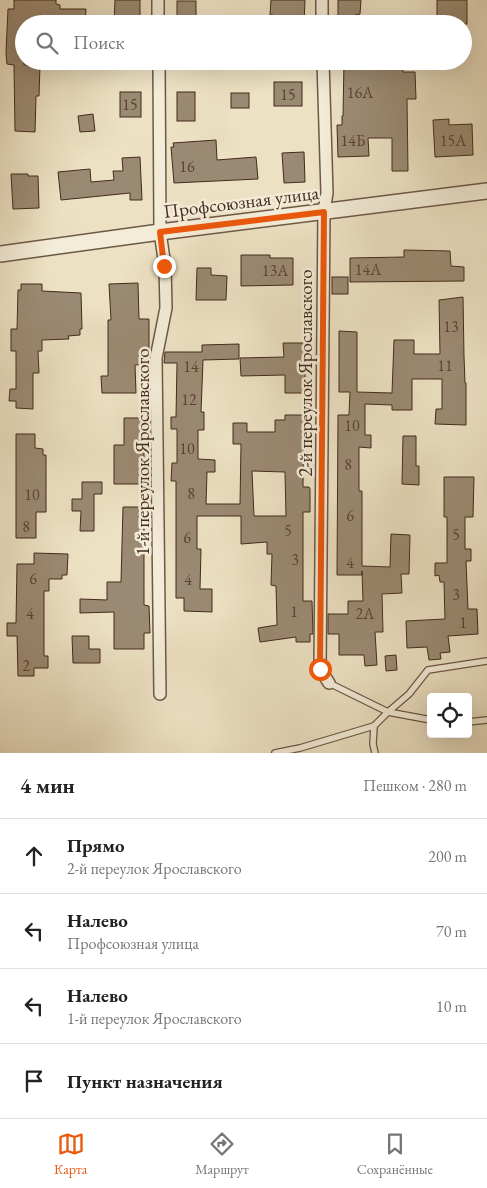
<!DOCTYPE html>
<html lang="ru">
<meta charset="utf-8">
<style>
:root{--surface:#fff;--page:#f6f6f6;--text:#222;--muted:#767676;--line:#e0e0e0;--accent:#ea580c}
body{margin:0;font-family:"EB Garamond",serif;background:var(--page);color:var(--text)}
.controls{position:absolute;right:15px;bottom:15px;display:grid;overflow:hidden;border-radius:5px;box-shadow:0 5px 20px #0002}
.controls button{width:45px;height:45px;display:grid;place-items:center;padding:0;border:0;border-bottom:1px solid var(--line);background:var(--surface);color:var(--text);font:25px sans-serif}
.stop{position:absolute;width:15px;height:15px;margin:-11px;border:4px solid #ea580c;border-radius:50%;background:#fff}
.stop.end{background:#ea580c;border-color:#fff;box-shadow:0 1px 5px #0008}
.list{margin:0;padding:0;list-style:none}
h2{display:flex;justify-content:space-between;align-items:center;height:65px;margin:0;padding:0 20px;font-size:21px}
h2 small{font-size:16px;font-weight:400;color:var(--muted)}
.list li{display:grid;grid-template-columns:32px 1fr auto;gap:15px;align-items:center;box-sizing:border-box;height:75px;padding:0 20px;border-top:1px solid var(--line)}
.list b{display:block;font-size:19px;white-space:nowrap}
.list p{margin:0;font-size:16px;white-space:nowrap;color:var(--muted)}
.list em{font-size:16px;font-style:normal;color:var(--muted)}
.icon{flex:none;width:28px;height:28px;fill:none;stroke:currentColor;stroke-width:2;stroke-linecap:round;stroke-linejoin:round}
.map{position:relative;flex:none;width:487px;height:753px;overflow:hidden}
.search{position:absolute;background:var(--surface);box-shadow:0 5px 20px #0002;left:15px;right:15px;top:15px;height:55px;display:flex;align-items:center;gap:12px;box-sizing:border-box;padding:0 18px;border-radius:28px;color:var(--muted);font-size:19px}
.sheet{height:365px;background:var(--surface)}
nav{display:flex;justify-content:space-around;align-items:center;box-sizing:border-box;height:70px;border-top:1px solid var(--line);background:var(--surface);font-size:14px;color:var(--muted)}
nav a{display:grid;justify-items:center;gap:2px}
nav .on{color:var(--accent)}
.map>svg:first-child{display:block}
.building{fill:#9b8a73;stroke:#432b1d;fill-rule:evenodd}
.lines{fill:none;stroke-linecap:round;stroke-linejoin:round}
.service-casing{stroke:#6d5846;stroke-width:8}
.minor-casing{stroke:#6d5846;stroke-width:14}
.tertiary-casing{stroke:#6d5846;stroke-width:18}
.service{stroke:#f3ecd8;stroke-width:5.5}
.minor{stroke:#f3ecd8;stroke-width:11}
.tertiary{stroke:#f3ecd8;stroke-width:15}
.route{stroke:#ea580c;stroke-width:6}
.labels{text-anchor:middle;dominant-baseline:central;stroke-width:5;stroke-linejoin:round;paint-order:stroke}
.number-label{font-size:16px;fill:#594332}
.street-label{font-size:19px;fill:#432b1d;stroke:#f3ecd8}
</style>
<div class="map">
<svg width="487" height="753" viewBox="0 0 487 753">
<rect width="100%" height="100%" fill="#ece1c3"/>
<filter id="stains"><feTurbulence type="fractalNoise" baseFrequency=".004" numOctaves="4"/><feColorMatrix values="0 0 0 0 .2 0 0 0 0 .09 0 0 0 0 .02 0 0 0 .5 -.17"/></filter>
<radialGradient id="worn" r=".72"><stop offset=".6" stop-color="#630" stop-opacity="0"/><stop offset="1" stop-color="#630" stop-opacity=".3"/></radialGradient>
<g class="building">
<path d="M14,0H56V4L60,5V9H86L85,24L40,22V24H24V65H40L39,96H36L35,132L15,131L14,65L7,64L6,53L8,9H14Z"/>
<path d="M115,0H140V24H114Z"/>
<path d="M271,0H305L304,24H273V15H270Z"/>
<path d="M338,0H361L360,14L355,15V24H338Z"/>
<rect x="437" y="0" width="30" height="24"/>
<rect x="177" y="1" width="19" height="23"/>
<path d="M344,61H366V67L402,66L403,72H415L416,99H407L408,171H392V138H368L369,156L338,157L337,125H342V116H343Z"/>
<rect x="274" y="82" width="28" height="24"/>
<rect x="120" y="92" width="21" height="25"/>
<rect x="177" y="92" width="18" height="29"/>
<rect x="231" y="93" width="18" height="15"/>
<path d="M93,114L95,131L80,132L78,116Z"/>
<path d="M449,119V125L472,124L473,155L435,157L433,120Z"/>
<path d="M216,140L217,160L256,157L258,179L174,183L171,147H174L173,143Z"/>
<path d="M304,152L305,182L284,183L282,153Z"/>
<path d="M140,157L142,200H130V193L61,200L58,172L90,169L91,182L114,180L113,171H123L122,158Z"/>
<path d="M11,174H28V176H38L39,208L13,209Z"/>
<path d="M404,250L450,251L451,266L464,267V281L350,282V258L404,257Z"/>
<path d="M241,255H270V258H293V285L241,286Z"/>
<path d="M197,268H211V275L227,276L226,300H196Z"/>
<rect x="332" y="277" width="16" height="17"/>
<path d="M138,283L139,319H149V364L135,365L136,393H102L101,376H108V320H111L109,284Z"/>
<path d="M21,284H42V291L81,293L82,329H80V335L68,336L69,339L42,340V351H38L39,373H33V409L16,408V401H9L10,389H16V351H11V329H17L18,290H21Z"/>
<path d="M463,297L464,356L465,383H466V425L435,424L436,409H442V379H412V410H392V405L365,404V435H371V448L359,447V491H362V566L390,567L391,534L410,535L409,574H401L402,593L382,594L383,632H375L377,665L365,666L364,655H339V634H328V614H348V601H363L362,571V575H337L338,415H349L350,392H339V331L357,332V392L392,393L394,340H414V354H440L439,300Z"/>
<path d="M283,343H305V393H285V375L241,376L240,358L284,357Z"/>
<path d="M239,344V359L203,360L201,412H204V430H198V459L215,460V472H207L206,504H240L241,444H233V423H247V432H275V420H285V415H304L303,487H309L310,489V512H303V601H312L313,634H310V642H296V637L260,642L258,628L277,625L276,586L271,585L272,554H267V542L241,544V516H197V549H201L200,589H212V612L184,611V598H176V481H171L172,463H177V429H171V417H176L177,363H164L165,352H202V345ZM252,471L285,472L286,516H254Z"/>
<path d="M124,418H142V443H144V484H114V445H124Z"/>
<path d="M16,434H35V448L43,449V455H46V512H36V538H16Z"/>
<path d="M403,436H416V466H419V485L402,484Z"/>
<path d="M444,477H474L473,517H465V549H471V561H466L468,609H477L478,634L448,636L450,652L440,653L441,659L429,660L427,647L407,648L406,621L445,619L444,582H440L439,575L435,576V563H447V517H444Z"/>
<path d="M82,482H102V494H94V531H80L81,511H72V499H82Z"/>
<path d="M123,507H144V605L149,606L150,633H144V649H114V612L80,613V599L107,600V582H121Z"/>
<path d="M34,553L68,554L67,575H62V579H49V591H44V656H48V668H34V676H18L17,636H7V623H16L17,564H34Z"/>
<path d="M72,636H89V649H100V663H73Z"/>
<path d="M396,655L397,670L386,671L385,656Z"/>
</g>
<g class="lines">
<defs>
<g id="service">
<path d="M329,683L388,712L431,720"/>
<path d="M468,722L487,720"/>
<path d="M275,753L300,748L374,726"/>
<path d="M375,753L373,744L374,726L388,712L409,694L428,670L487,661"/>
</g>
<g id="minor">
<path d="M158,0V24"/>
<path d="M322,0V24"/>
<path d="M159,61L160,232L165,266L166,308L156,358L160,694"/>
<path d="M323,61L327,193L324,211L320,669L329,683"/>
</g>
<path id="tertiary" d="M0,254L160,232L487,191"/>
</defs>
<use href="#service" class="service-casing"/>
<use href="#minor" class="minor-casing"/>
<use href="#tertiary" class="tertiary-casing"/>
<use href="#service" class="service"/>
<use href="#minor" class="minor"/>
<use href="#tertiary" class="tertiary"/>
</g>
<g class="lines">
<path class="route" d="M164,266L160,232L324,212L320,669"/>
</g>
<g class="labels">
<g class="number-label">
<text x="360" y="92">16А</text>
<text x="288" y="94">15</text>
<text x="130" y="104">15</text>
<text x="353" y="140">14Б</text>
<text x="453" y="140">15А</text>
<text x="187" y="166">16</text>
<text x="368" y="269">14А</text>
<text x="275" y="270">13А</text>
<text x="451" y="326">13</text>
<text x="445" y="365">11</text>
<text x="191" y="366">14</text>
<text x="189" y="399">12</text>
<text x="352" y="425">10</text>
<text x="187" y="448">10</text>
<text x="348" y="464">8</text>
<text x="191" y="493">8</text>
<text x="32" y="494">10</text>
<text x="350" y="515">6</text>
<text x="26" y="526">8</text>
<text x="288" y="530">5</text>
<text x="456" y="534">5</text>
<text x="187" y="537">6</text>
<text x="295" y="559">3</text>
<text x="350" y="562">4</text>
<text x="33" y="578">6</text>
<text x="188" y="579">4</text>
<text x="456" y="594">3</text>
<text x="294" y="611">1</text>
<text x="30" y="613">4</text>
<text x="365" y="613">2А</text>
<text x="463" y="622">1</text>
<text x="26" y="665">2</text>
</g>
<g class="street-label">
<text transform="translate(241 202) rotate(-7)">Профсоюзная улица</text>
<text transform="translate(305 373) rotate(-90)">2-й переулок Ярославского</text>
<text transform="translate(142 452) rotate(-90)">1-й переулок Ярославского</text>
</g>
</g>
<rect width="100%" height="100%" filter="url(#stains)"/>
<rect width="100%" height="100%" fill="url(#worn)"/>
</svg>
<div class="controls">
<button><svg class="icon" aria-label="locate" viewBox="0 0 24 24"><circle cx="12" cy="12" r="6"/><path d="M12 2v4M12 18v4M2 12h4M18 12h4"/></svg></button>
</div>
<div class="stop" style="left:320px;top:669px"></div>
<div class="stop end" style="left:164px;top:266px"></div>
<div class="search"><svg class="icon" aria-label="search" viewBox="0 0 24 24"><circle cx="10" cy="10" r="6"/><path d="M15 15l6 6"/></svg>Поиск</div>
</div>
<section class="sheet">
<h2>4 мин<small>Пешком · 280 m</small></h2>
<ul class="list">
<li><svg class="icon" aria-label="ahead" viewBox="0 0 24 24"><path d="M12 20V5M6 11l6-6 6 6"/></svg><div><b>Прямо</b><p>2-й переулок Ярославского</p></div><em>200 m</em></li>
<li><svg class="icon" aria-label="left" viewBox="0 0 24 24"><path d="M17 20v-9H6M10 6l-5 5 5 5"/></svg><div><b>Налево</b><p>Профсоюзная улица</p></div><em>70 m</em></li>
<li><svg class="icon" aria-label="left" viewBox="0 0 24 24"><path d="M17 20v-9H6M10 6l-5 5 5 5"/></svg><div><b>Налево</b><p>1-й переулок Ярославского</p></div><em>10 m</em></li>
<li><svg class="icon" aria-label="arrive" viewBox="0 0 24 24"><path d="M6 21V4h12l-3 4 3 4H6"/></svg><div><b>Пункт назначения</b></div></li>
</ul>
</section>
<nav>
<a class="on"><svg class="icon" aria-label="map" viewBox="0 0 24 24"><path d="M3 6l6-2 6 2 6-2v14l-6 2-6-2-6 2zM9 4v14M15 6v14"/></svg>Карта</a>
<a><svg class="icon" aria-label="directions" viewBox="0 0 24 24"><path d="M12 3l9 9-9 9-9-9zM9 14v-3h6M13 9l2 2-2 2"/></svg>Маршрут</a>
<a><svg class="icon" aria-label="saved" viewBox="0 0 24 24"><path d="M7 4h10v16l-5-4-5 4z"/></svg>Сохранённые</a>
</nav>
